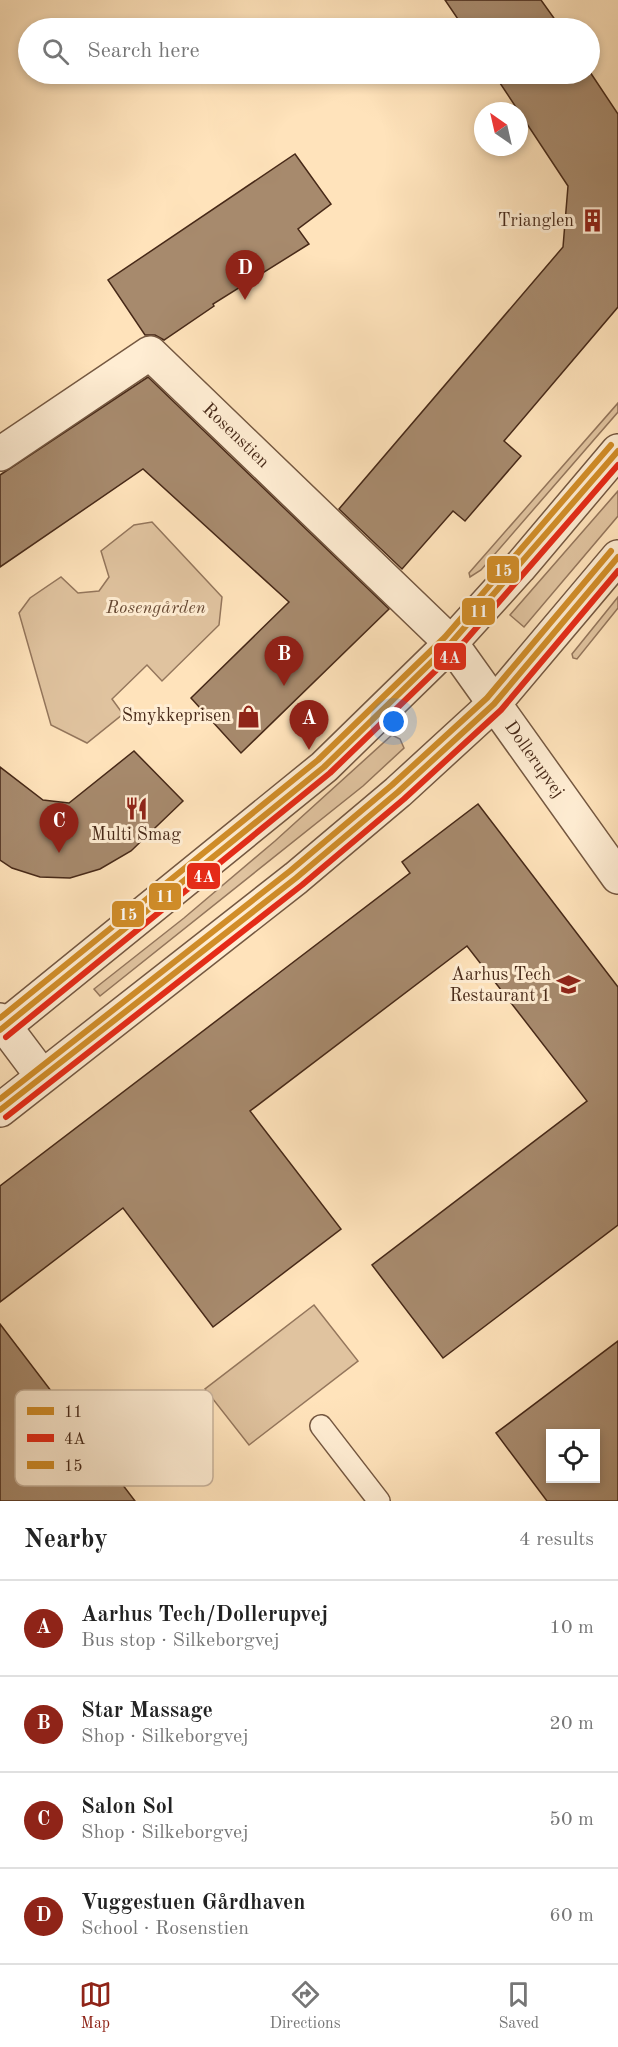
<!DOCTYPE html>
<meta charset="utf-8">
<style>
:root{--surface:#fff;--page:#f2f2f2;--text:#222;--muted:#767676;--line:#e0e0e0;--accent:#8f2418}
body{margin:0;font-family:"Old Standard TT",serif;background:var(--page);color:var(--text)}
.controls{position:absolute;right:18px;bottom:18px;display:grid;overflow:hidden;border-radius:0px;box-shadow:0 3px 9px #0003}
.controls button{width:54px;height:54px;display:grid;place-items:center;padding:0;border:0;border-bottom:2px solid var(--line);background:var(--surface);color:var(--text);font:30px sans-serif}
.compass{position:absolute;left:474px;top:102px;width:54px;height:54px;border-radius:50%;background:var(--surface);box-shadow:0 3px 9px #0003;rotate:326deg}
.you{position:absolute;left:394px;top:722px;width:21px;height:21px;margin:-15px;border:4px solid #fff;border-radius:50%;background:#1a73e8;box-shadow:0 0 0 9px #1a73e833}
.badge{display:grid;place-items:center;width:39px;height:39px;border-radius:50%;background:var(--accent);color:#fff;font-size:20px;font-weight:700}
.pin{position:absolute;translate:-50% -50px;filter:drop-shadow(0 2px 3px #0008)}
.pin::after{content:'';position:absolute;top:32px;width:21px;height:18px;background:inherit;clip-path:polygon(0 0,100% 0,50% 100%)}
.list{margin:0;padding:0;list-style:none}
h2{display:flex;justify-content:space-between;align-items:center;height:78px;margin:0;padding:0 24px;font-size:26px}
h2 small{font-size:20px;font-weight:400;color:var(--muted)}
.list li{display:grid;grid-template-columns:39px 1fr auto;gap:18px;align-items:center;box-sizing:border-box;height:96px;padding:0 24px;border-top:2px solid var(--line)}
.list b{display:block;font-size:22px;white-space:nowrap}
.list p{margin:0;font-size:20px;white-space:nowrap;color:var(--muted)}
.list em{font-size:20px;font-style:normal;color:var(--muted)}
.icon{flex:none;width:33px;height:33px;fill:none;stroke:currentColor;stroke-width:2;stroke-linecap:round;stroke-linejoin:round}
.map{position:relative;flex:none;width:618px;height:1501px;overflow:hidden}
.search{position:absolute;background:var(--surface);box-shadow:0 3px 9px #0003;left:18px;right:18px;top:18px;height:66px;display:flex;align-items:center;gap:15px;box-sizing:border-box;padding:0 21px;border-radius:33px;color:var(--muted);font-size:22px}
.sheet{height:462px;background:var(--surface)}
nav{display:flex;justify-content:space-around;align-items:center;box-sizing:border-box;height:84px;border-top:2px solid var(--line);background:var(--surface);font-size:16px;color:var(--muted)}
nav a{display:grid;justify-items:center;gap:3px}
nav .on{color:var(--accent)}
.map>svg:first-child{display:block}
.green{fill:#e0c39f;stroke:#94765c;stroke-width:1.5}
.building{fill:#a78a6d;stroke:#472918;stroke-width:1.5;fill-rule:evenodd}
.lines{fill:none;stroke-linecap:round;stroke-linejoin:round}
.service-casing{stroke:#755841;stroke-width:24}
.minor-casing{stroke:#755841;stroke-width:36}
.tertiary-casing{stroke:#755841;stroke-width:36}
.service{stroke:#ffedd3;stroke-width:21}
.minor{stroke:#ffedd3;stroke-width:33}
.tertiary{stroke:#ffedd3;stroke-width:33}
.bus-1-casing{stroke:#ffedd3;stroke-width:10}
.bus-2-casing{stroke:#ffedd3;stroke-width:10}
.bus-3-casing{stroke:#ffedd3;stroke-width:10}
.bus-1{stroke:#d18d28;stroke-width:6}
.bus-2{stroke:#e52b18;stroke-width:6}
.bus-3{stroke:#d18d28;stroke-width:6}
.labels{text-anchor:middle;dominant-baseline:central;stroke-width:6;stroke-linejoin:round;paint-order:stroke}
.poi-label{font-size:18px;fill:#472918;stroke:#ffedd3;text-anchor:end}
.street-label{font-size:18px;fill:#472918;stroke:#ffedd3}
.park-label{font-size:18px;font-style:italic;fill:#664833;stroke:#ffedd3}
.key{fill:#ffedd3;stroke:#c8b29b;stroke-width:1.5}
.key-label{font-size:16px;fill:#472918}
.line-badge{stroke:#ffedd3;stroke-width:2}
.badge-label{font-size:16px;text-anchor:middle;font-weight:bold;fill:#fff}
</style>
<div class="map">
<svg width="618" height="1501" viewBox="0 0 618 1501">
<rect width="100%" height="100%" fill="#ffe3bb"/>
<filter id="stains"><feTurbulence type="fractalNoise" baseFrequency=".00333" numOctaves="4"/><feColorMatrix values="0 0 0 0 .2 0 0 0 0 .09 0 0 0 0 .02 0 0 0 .5 -.17"/></filter>
<radialGradient id="worn" r=".72"><stop offset=".6" stop-color="#630" stop-opacity="0"/><stop offset="1" stop-color="#630" stop-opacity=".3"/></radialGradient>
<g class="green">
<path d="M618,403V412L481,570L470,577L469,573Z"/>
<path d="M618,491V516L524,627L510,615Z"/>
<path d="M152,522L222,597L219,625L162,681L147,665L112,699L123,714L87,743L51,725L19,613L30,598L61,577L78,593L99,591L109,577L101,551L134,525Z"/>
<path d="M618,597V608L577,659L573,658L572,654Z"/>
<path d="M392,735L400,739L404,748L363,786L100,996L94,989L184,918L275,841Z"/>
<path d="M314,1305L358,1361L249,1445L205,1389Z"/>
</g>
<g class="building">
<path d="M445,0H541L561,28H464Z"/>
<path d="M590,72L618,114V307L504,441L521,456L465,521L453,511L402,569L339,509L563,247L568,186L494,74Z"/>
<path d="M295,154L331,204L298,229L309,244L213,304L214,306L164,340L155,335H145L108,280Z"/>
<path d="M148,377L389,609L241,753L191,698L289,602L143,469L0,567V475Z"/>
<path d="M134,751L183,801L131,851L100,869L70,878L40,877L12,868L0,860V767L43,800L69,803Z"/>
<path d="M478,804L618,987V1225L443,1358L372,1265L587,1101L467,946L250,1111L341,1229L213,1327L123,1208L0,1302V1186L410,873L402,862Z"/>
<path d="M0,1324L135,1501H0Z"/>
<path d="M618,1341V1501H547L496,1433ZM550,1434H596V1479H550Z"/>
</g>
<g class="lines">
<defs>
<path id="service" d="M321,1426L379,1501"/>
<g id="minor">
<path id="s1" d="M0,454L150,353L451,643L618,877"/>
<path d="M0,1020L42,1076"/>
</g>
<g id="tertiary">
<path d="M0,1030L324,767L451,643L519,568L618,451"/>
<path d="M0,1110L296,878L398,792L494,704L618,557"/>
</g>
</defs>
<use href="#service" class="service-casing"/>
<use href="#minor" class="minor-casing"/>
<use href="#tertiary" class="tertiary-casing"/>
<use href="#service" class="service"/>
<use href="#minor" class="minor"/>
<use href="#tertiary" class="tertiary"/>
<defs>
<g id="bus-1">
<path d="M0,1030L324,767L451,643L618,451"/>
<path d="M0,1110L296,878L398,792L494,704L618,557"/>
</g>
<g id="bus-2">
<path d="M6,1037L330,773L458,649L618,465"/>
<path d="M6,1117L302,885L404,799L501,710L618,571"/>
</g>
<g id="bus-3">
<path d="M0,1018L318,760L445,637L611,445"/>
<path d="M0,1099L290,871L392,785L487,698L611,551"/>
</g>
</defs>
<use href="#bus-1" class="bus-1-casing"/>
<use href="#bus-2" class="bus-2-casing"/>
<use href="#bus-3" class="bus-3-casing"/>
<use href="#bus-1" class="bus-1"/>
<use href="#bus-2" class="bus-2"/>
<use href="#bus-3" class="bus-3"/>
</g>
<defs>
<symbol id="building-bare" viewBox="-9 -9 18 18"><path d="M-4-6H4V6H1V3H-1V6H-4ZM-2.5-4.3h1.7v1.8h-1.7ZM.8-4.3h1.7v1.8H.8ZM-2.5-1h1.7V.8h-1.7ZM.8-1h1.7V.8H.8Z" fill="#8f2418" stroke="#ffedd3" stroke-width="2.5" paint-order="stroke"/></symbol>
<symbol id="shop-bare" viewBox="-9 -9 18 18"><path d="M-5-2.5h2.3a2.7 3.5 0 0 1 5.4 0H5L5.5 6h-11ZM-1.5-2.5h3a1.5 2.3 0 0 0-3 0Z" fill="#8f2418" stroke="#ffedd3" stroke-width="2.5" paint-order="stroke"/></symbol>
<symbol id="restaurant-bare" viewBox="-9 -9 18 18"><path d="M-5-6h1v4h1v-4h1v4h1v-4h1v5L-1.5 .5V6h-2V.5L-5-1ZM5-6V6H3V1.5H1.5Q1.5-4 5-6Z" fill="#8f2418" stroke="#ffedd3" stroke-width="2.5" paint-order="stroke"/></symbol>
<symbol id="school-bare" viewBox="-9 -9 18 18"><path d="M0-5L7-2L0 1L-7-2ZM-4 1L0 2.5L4 1V4Q0 6-4 4Z" fill="#8f2418" stroke="#ffedd3" stroke-width="2.5" paint-order="stroke"/></symbol>
</defs>
<g fill-rule="evenodd">
<use href="#building-bare" x="576" y="204" width="33" height="33"/>
<use href="#shop-bare" x="232" y="700" width="33" height="33"/>
<use href="#restaurant-bare" x="120" y="792" width="33" height="33"/>
<use href="#school-bare" x="552" y="968" width="33" height="33"/>
</g>
<g class="labels">
<g class="poi-label">
<text x="574" y="221">Trianglen</text>
<text x="231" y="716">Smykkeprisen</text>
<text x="136" y="835" text-anchor="middle">Multi Smag</text>
<text x="551" y="975">Aarhus Tech<tspan x="551" dy="21">Restaurant 1</tspan></text>
</g>
<g class="street-label">
<text stroke="none"><textPath href="#s1" startOffset="300">Rosenstien</textPath></text>
<text stroke="none"><textPath href="#s1" startOffset="742">Dollerupvej</textPath></text>
</g>
<g class="park-label">
<text x="156" y="608">Rosengården</text>
</g>
</g>
<rect x="15" y="1390" width="198" height="96" rx="9" class="key"/>
<rect x="27" y="1407" width="27" height="8" fill="#d18d28"/>
<rect x="27" y="1434" width="27" height="8" fill="#e52b18"/>
<rect x="27" y="1461" width="27" height="8" fill="#d18d28"/>
<g class="key-label">
<text x="64" y="1417">11</text>
<text x="64" y="1444">4A</text>
<text x="64" y="1471">15</text>
</g>
<g class="line-badge">
<rect x="486" y="555" width="34" height="29" rx="6" fill="#d18d28"/>
<rect x="461" y="597" width="35" height="29" rx="6" fill="#d18d28"/>
<rect x="433" y="642" width="34" height="29" rx="6" fill="#e52b18"/>
<rect x="186" y="862" width="35" height="28" rx="6" fill="#e52b18"/>
<rect x="148" y="882" width="34" height="29" rx="6" fill="#d18d28"/>
<rect x="111" y="900" width="34" height="28" rx="6" fill="#d18d28"/>
</g>
<g class="badge-label">
<text x="503" y="576">15</text>
<text x="479" y="617">11</text>
<text x="450" y="663">4A</text>
<text x="204" y="882">4A</text>
<text x="165" y="902">11</text>
<text x="128" y="920">15</text>
</g>
<rect width="100%" height="100%" filter="url(#stains)"/>
<rect width="100%" height="100%" fill="url(#worn)"/>
</svg>
<div class="controls">
<button><svg class="icon" aria-label="locate" viewBox="0 0 24 24"><circle cx="12" cy="12" r="6"/><path d="M12 2v4M12 18v4M2 12h4M18 12h4"/></svg></button>
</div>
<svg class="compass" viewBox="-18 -18 36 36"><path d="M0-13l5 13h-10z" fill="#e53935"/><path d="M0 13l5-13h-10z" fill="#767676"/></svg>
<div class="you"></div>
<div class="pin badge" style="left:309px;top:750px">A</div>
<div class="pin badge" style="left:284px;top:686px">B</div>
<div class="pin badge" style="left:59px;top:853px">C</div>
<div class="pin badge" style="left:245px;top:300px">D</div>
<div class="search"><svg class="icon" aria-label="search" viewBox="0 0 24 24"><circle cx="10" cy="10" r="6"/><path d="M15 15l6 6"/></svg>Search here</div>
</div>
<section class="sheet">
<h2>Nearby<small>4 results</small></h2>
<ul class="list">
<li><span class="badge">A</span><div><b>Aarhus Tech/Dollerupvej</b><p>Bus stop · Silkeborgvej</p></div><em>10 m</em></li>
<li><span class="badge">B</span><div><b>Star Massage</b><p>Shop · Silkeborgvej</p></div><em>20 m</em></li>
<li><span class="badge">C</span><div><b>Salon Sol</b><p>Shop · Silkeborgvej</p></div><em>50 m</em></li>
<li><span class="badge">D</span><div><b>Vuggestuen Gårdhaven</b><p>School · Rosenstien</p></div><em>60 m</em></li>
</ul>
</section>
<nav>
<a class="on"><svg class="icon" aria-label="map" viewBox="0 0 24 24"><path d="M3 6l6-2 6 2 6-2v14l-6 2-6-2-6 2zM9 4v14M15 6v14"/></svg>Map</a>
<a><svg class="icon" aria-label="directions" viewBox="0 0 24 24"><path d="M12 3l9 9-9 9-9-9zM9 14v-3h6M13 9l2 2-2 2"/></svg>Directions</a>
<a><svg class="icon" aria-label="saved" viewBox="0 0 24 24"><path d="M7 4h10v16l-5-4-5 4z"/></svg>Saved</a>
</nav>
